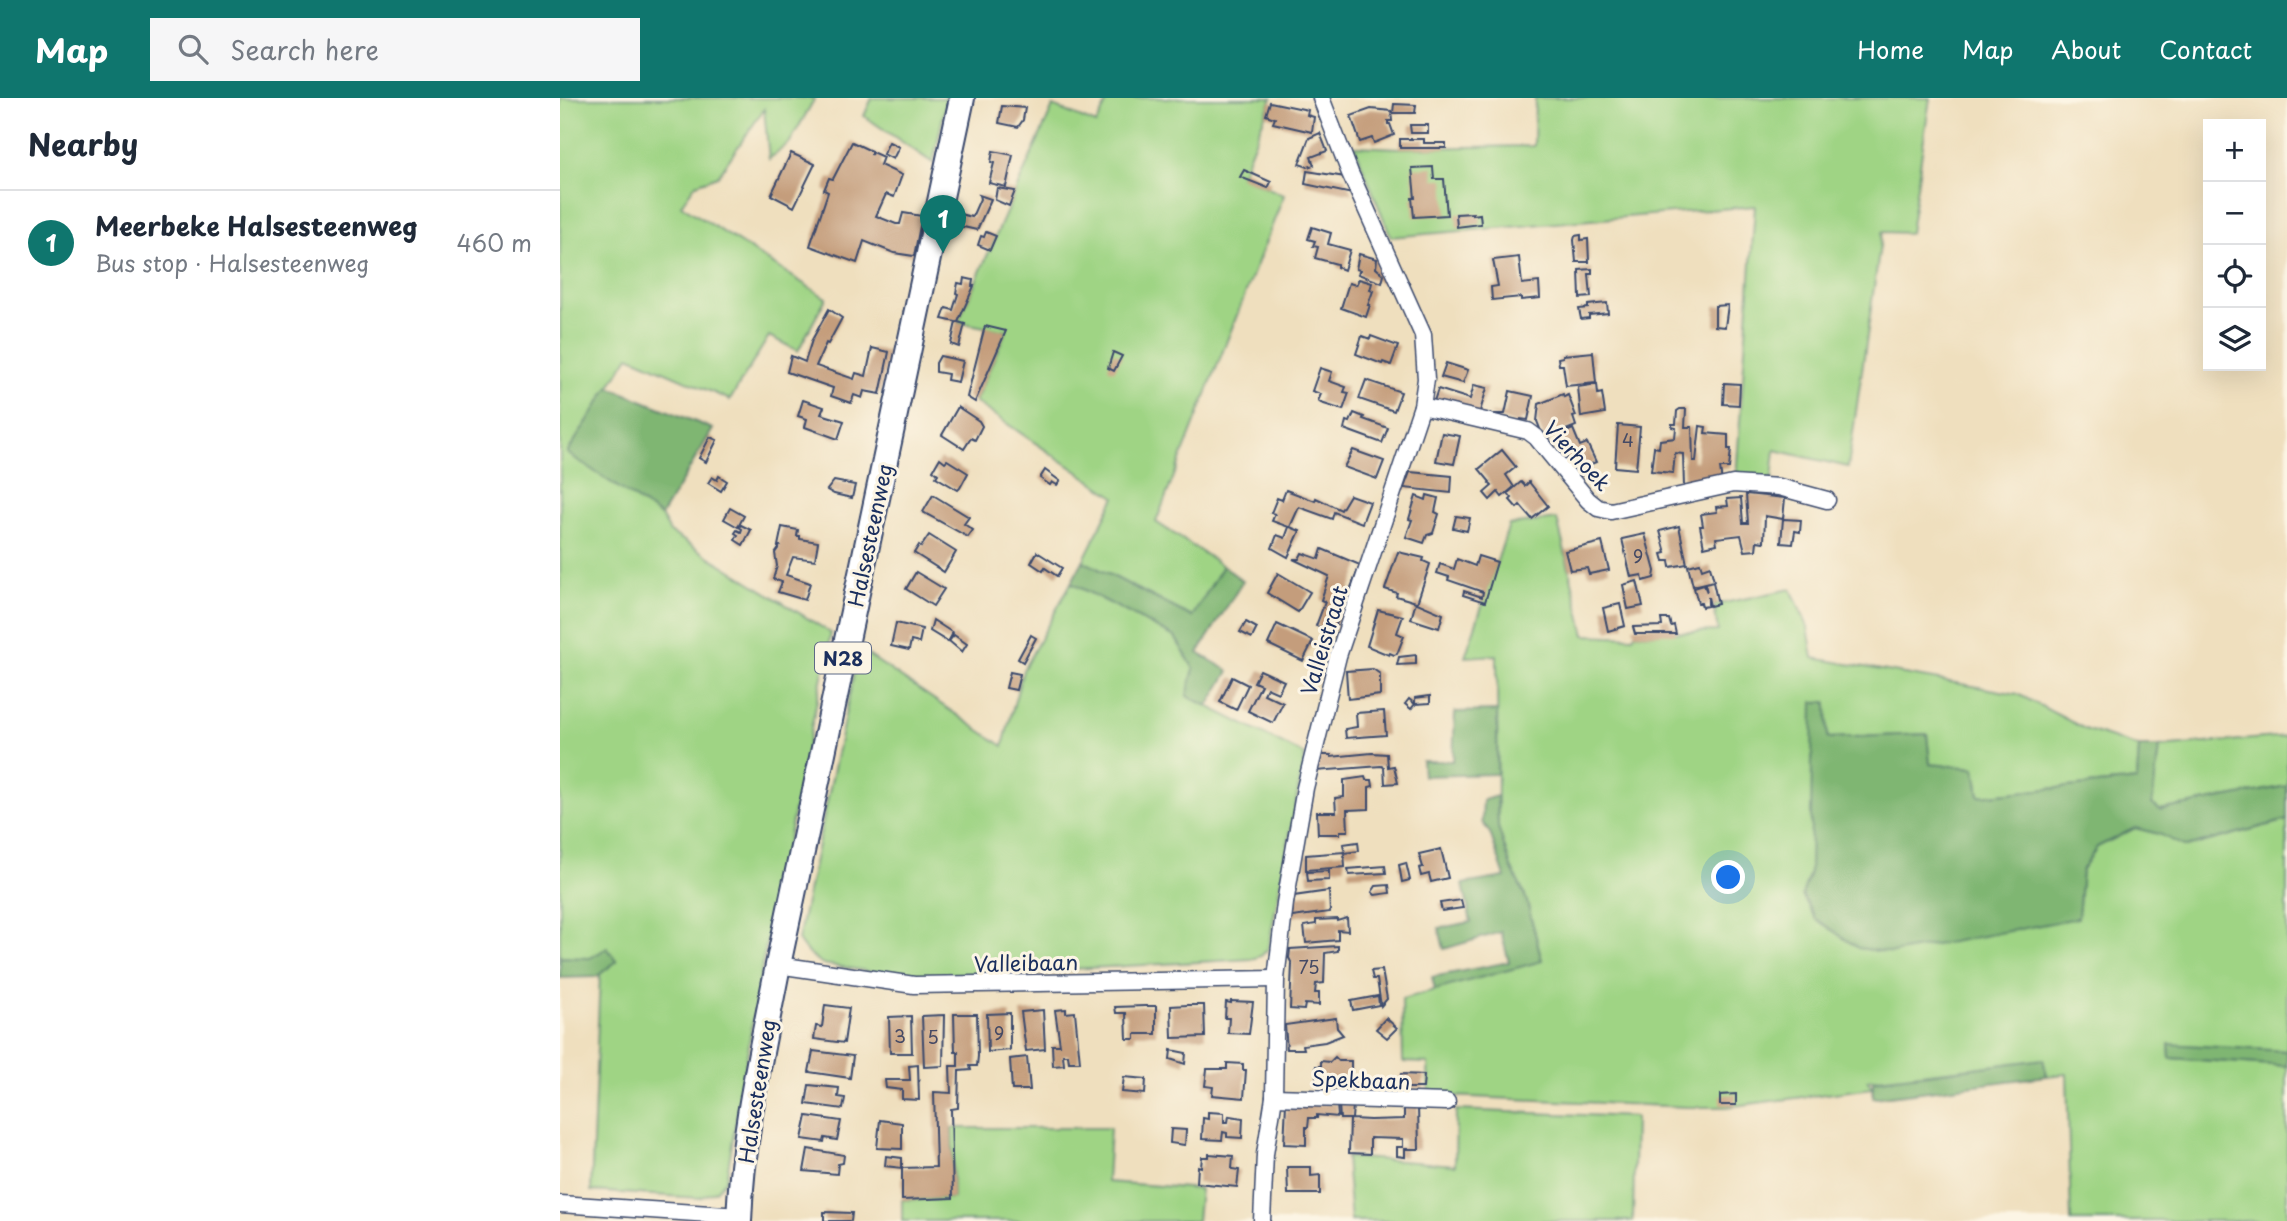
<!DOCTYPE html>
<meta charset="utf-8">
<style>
:root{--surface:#fff;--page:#f6f6f7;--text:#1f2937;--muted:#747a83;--line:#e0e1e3;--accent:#0f766e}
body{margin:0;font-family:"Playpen Sans",sans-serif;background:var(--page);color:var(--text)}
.controls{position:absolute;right:21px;top:21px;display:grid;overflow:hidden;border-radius:0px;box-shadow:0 7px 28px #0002}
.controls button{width:63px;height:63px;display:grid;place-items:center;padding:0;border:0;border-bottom:2px solid var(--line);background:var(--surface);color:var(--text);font:35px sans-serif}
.you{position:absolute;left:1169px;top:780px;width:24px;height:24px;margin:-18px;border:5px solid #fff;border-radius:50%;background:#1a73e8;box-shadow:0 0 0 10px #1a73e833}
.badge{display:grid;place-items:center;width:46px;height:46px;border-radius:50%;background:var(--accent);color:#fff;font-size:23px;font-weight:700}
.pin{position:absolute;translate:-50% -58px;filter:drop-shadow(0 2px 4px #0008)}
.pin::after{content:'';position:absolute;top:37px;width:24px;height:21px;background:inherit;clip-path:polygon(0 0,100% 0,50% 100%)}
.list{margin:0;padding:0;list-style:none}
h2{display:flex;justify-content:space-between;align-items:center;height:91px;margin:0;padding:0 28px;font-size:30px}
h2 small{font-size:23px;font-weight:400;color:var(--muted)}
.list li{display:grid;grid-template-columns:46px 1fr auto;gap:21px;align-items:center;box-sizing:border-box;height:105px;padding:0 28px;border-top:2px solid var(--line)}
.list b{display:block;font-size:26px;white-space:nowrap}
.list p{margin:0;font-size:23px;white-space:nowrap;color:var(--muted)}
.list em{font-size:23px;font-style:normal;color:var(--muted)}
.icon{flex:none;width:38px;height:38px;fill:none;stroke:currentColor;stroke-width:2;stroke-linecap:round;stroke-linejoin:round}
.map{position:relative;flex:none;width:1727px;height:1123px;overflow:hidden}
header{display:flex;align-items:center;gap:42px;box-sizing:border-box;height:98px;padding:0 35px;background:var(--accent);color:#fff}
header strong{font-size:33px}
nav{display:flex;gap:38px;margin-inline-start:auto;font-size:24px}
.search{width:490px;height:63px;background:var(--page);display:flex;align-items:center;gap:18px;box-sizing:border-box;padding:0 24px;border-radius:0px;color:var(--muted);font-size:26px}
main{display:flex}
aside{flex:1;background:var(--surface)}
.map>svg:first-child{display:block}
.green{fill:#9fd484;stroke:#5d8271;stroke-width:2}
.forest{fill:#7fb672;stroke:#4d7268;stroke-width:2}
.building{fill:#c49d7b}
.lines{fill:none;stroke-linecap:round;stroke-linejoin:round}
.minor-casing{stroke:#3b496c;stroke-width:19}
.primary-casing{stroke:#3b496c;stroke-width:28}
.minor{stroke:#fff;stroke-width:16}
.primary{stroke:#fff;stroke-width:24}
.labels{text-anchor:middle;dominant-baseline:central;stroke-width:6;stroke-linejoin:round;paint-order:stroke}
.number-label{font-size:18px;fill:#454a65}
.shield{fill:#fcf5e5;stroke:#5e6a86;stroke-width:2}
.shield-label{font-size:19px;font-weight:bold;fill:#1b2f5e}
.street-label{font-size:21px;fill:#1b2f5e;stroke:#fcf5e5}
</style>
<header>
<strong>Map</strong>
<div class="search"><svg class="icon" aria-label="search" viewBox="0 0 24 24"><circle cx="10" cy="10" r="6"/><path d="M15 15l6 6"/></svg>Search here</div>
<nav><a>Home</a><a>Map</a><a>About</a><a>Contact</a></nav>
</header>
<main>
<aside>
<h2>Nearby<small></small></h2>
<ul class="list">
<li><span class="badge">1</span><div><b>Meerbeke Halsesteenweg</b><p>Bus stop · Halsesteenweg</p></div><em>460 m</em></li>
</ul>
</aside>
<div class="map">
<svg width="1727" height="1123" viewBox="0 0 1727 1123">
<rect width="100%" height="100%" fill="#fcf5e5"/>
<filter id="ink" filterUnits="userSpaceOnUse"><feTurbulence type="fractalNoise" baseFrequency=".0143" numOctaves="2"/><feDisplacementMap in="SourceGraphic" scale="14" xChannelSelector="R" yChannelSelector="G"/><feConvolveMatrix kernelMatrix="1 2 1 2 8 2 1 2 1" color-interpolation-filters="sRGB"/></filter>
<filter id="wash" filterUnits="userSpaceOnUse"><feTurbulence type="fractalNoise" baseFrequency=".00686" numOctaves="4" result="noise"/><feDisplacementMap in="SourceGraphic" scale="28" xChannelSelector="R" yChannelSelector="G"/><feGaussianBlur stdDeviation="1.57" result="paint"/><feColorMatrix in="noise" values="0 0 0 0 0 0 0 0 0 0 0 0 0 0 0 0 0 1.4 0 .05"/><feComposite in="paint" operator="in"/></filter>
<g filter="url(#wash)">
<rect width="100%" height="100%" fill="#efdfbe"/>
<g class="green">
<path d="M0,0H255L230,44L209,61L204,11L158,78L136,86L121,107L266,200L238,253L209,238L170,302L69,258L8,355L101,418L110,434L271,535L203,862L166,1082L156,1093L139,1100L31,1093L40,876L56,863L0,859Z"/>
<path d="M312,0H387L373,65L304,18Z"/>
<path d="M549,0H712L681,78L724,97L596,424L663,468L632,519L523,463L555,399L415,304L446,233L398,224L493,8L536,26Z"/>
<path d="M975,0H1370L1350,135L1322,134L1288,369L1215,352L1212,381L1176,380L1195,108L831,139L794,48L840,50L974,48Z"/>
<path d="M997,421L1025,537L1073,539L1075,536L1158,533L1154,507L1231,491L1248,529L1253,560L1458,596L1525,631L1579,649L1577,682L1419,698L1415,670L1370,667L1367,636L1267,640V605L1250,775L1242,797L1518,820L1522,771L1537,749L1575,730L1599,736L1627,749L1727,722V953L1609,947L1610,960L1727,968V1123H1511L1507,976L1487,978L1483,962L1307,982L1313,990L1166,1009H1126L869,997L868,965L843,964L842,901L982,862L966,800L951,769L938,729L937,557L905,559L949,427Z"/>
<path d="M511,485L615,539L634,571L627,598L745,657L708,851L701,858L692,861L349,880L263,866C251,859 245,853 238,842L299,551L443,648L463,572Z"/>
<path d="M1727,638V688L1600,712L1592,707L1599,649Z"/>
<path d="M896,1012L1075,1019L1073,1123H791L786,1059L895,1067Z"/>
<path d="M392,1030H550L547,1084L640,1091L637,1123H342V1102L393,1100Z"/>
</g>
<g class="forest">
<path d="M49,289L153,331L101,418L7,355Z"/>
<path d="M523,463L632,519L663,468L683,483L638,555L669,573L648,608L627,598L634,571L615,539L511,485Z"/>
<path d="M1253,604H1267L1268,640L1367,636L1370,666L1415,670L1419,698L1577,682L1579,649H1599L1592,706L1600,712L1727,688V722L1626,749L1599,736L1575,730L1537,749L1522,772L1518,820L1333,855L1298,850L1255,820L1242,797L1250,774Z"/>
<path d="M937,613V676L863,678L862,663H893L895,614Z"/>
<path d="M937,698L938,729L951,769L966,800L982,863L875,892L872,879L949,864L941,834L884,851L879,830L911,824L903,786L945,779L930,735L922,724L923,702Z"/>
<path d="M47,850L57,863L36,879L0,880V859L30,860Z"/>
<path d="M1609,946L1727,953V968L1610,960Z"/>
<path d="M1483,961L1487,978L1313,1000V983Z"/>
</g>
<g id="blocks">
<g class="building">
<path d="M710,4L748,12L747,17L754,19L752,34L713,25L715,20L706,17Z"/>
<path d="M834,6L856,7L855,15H833Z"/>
<path d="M442,8L465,10L463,22L458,29L439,25Z"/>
<path d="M811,11L831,13L832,23H828V26H830L834,37L814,45L812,40L800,44L791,18Z"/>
<path d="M850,27H868V35H851Z"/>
<path d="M760,35L767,53L751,59L754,67L748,69L739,66L749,40Z"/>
<path d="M840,41H864V45H886V50H840Z"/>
<path d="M292,44L311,53V57L312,54L323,59L320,67L342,77L334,99L326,96L316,118L336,126H340L343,115L362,118L354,158L334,155L304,143L297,165L250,148L268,94L264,92L269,80L273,81Z"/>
<path d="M329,44L339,49L333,61L323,56Z"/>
<path d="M433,53L453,57L446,89L429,85L434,65L431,64Z"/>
<path d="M231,55L255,66L234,109L211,97Z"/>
<path d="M873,69L874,81H884L887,117L854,119L852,100H855L852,70Z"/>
<path d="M684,72L711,84L708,90L680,79Z"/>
<path d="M747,73L785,79L792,96L745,86Z"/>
<path d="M437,90L455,93L449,108L435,102Z"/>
<path d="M419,97L431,101L417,132L390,126L392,114L412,119L420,101Z"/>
<path d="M913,115V117L920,116L921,126L897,129L896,116Z"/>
<path d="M752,129L771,135L768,146L790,152L784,172L777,169V166L755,160L758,149L753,148L755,143L748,141Z"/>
<path d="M426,134L436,138L430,152L418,147L421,138L424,139Z"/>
<path d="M1021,137V142L1028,141L1029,164H1016L1014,142L1015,138Z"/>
<path d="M799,156L817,161L816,170L824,177L822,185L798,176L800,172L796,171Z"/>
<path d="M959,159L962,186L979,184L980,200L961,202V199L932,202L931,189L938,188L933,162Z"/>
<path d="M1032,171V176H1029L1031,199L1020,200L1019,172Z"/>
<path d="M404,180L413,182L412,188H414L398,224L405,226L399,249L391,246L396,224L382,221L386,210L393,212L398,196L396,195L398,185L403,186Z"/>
<path d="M799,181L812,185L810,192L813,193L808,207H810L806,219L781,210L789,185L796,187Z"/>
<path d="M1047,205L1048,215L1029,217V220L1021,221L1019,211L1028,210V207Z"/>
<path d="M1168,207L1165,229L1155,228V208Z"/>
<path d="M269,211L282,220L268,246L266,245L256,268L294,281L296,275L306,278L312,250L329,254L320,296L304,293L302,300L294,297L291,305L271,298L273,290L227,274L231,258L245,264L252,242Z"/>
<path d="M425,228L446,233L415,304L407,299Z"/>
<path d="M802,238L810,241L811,238L838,248L831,267L823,264L822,266L796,256Z"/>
<path d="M553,254L562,258L554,273L548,270Z"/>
<path d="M1033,254L1036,285L1006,288L1003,267H999L998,260L1003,259V257Z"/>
<path d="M380,258L403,263L398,284L387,282L388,276L376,274V265Z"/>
<path d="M886,265L908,272L903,285L881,279Z"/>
<path d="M760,270L772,274L769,283L786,289L784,294L789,295L783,312L761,305L758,303L761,296L752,293Z"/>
<path d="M806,282L841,294L834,313L799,301Z"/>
<path d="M1164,285L1180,286L1179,307L1163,306Z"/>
<path d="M1037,286L1038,296L1042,295L1045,315L1021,319L1018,289Z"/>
<path d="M914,287L927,290L918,320L873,306L878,291L910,301Z"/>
<path d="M950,293L973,298L968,322L961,321L959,328L929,316H945Z"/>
<path d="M1003,296L1004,299L1008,297L1016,318L1013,319L1016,328L984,341L977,323L979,306Z"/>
<path d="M243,302L264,309L261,316L284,323L278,341L245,329L247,321L238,318Z"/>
<path d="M398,309L419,323L422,328L415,342L411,340L404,351L382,337Z"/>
<path d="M1120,311H1126L1125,329H1132L1133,363H1136L1140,328L1146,329L1145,335L1168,337V351H1171L1169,370H1160L1162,385L1124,389L1123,356L1115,355L1113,375L1091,373L1094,349L1099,350L1100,342L1115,340L1116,330L1112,329V326H1116L1117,313Z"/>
<path d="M794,315L804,319L803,321L828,330L822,345L784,331L786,323L790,324Z"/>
<path d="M1058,327L1080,329L1076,371L1055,369Z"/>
<path d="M1013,331L1020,348L1027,345L1036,364L1029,367L1031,374L1019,378L1017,373L1014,374L997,338Z"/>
<path d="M882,335L900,338L894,366L876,363Z"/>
<path d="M150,339L157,342L146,364L139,360Z"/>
<path d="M793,352L824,363L817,381L784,369Z"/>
<path d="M942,352L956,369L946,377L954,389L942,399L938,394L930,402L924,395L932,388L929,385L930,384L919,371Z"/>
<path d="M380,360L385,364L387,362L408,375L400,390L398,392L376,379L378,376L373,372Z"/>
<path d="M485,372L500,383L497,387L492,384L490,387L480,380Z"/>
<path d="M850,374L892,378L891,395L844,390Z"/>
<path d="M159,378L167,383L161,393L148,385L152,379L157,382Z"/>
<path d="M274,383L295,387L292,400L274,396L267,392Z"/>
<path d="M961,384L965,388L969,384L988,408L972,421L960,407L957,410L950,402L952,400L948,395Z"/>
<path d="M726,392L755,403L756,400L781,412L790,397L810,404L802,425L774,414L772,421L739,409L730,429L740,433L728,459L712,450L717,437L725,440L729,429L712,423L715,416L711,415L717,400L722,402Z"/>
<path d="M1186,396L1225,400L1223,421L1205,418L1204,444L1197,443L1196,452L1185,453L1181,437L1156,440L1157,446L1144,449L1140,428H1143L1141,416L1157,414L1156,409L1168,408L1167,401L1181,400L1183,425H1188Z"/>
<path d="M373,397L409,419L404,426L413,432L408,439L363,414Z"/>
<path d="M867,397L878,400L875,414L879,416L873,435L867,437L864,445L846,439L852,422L849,421L856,398L866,402Z"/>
<path d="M170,410L184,418L178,429L164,421Z"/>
<path d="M896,418L910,420L907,433L893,430Z"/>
<path d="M1223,421L1241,422L1240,434L1235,433L1233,446L1221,445Z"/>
<path d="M181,427L191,432L183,447L175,442L178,437L175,435L177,432L181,434L182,431L179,429Z"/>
<path d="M1119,428L1127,466L1110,469L1109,463H1104L1102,456L1106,455L1100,433Z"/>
<path d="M222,429L238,432L237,438H240V441L258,444L255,462L233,459L226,477L250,485L245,502L218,494L222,484L213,481L217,468L215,455L220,448H218Z"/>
<path d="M1085,436L1095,473L1094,480L1083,483L1082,477L1071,479L1062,441Z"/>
<path d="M369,437L396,454L384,474L354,455L359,447L361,449Z"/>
<path d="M1042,444L1049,472L1029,476L1027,470L1010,472L1005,453Z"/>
<path d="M762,451L800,467L773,534L756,528L765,504L761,502L769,478L733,461H739L742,455L759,461Z"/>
<path d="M477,454L502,470L497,478L485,470L483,473L471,465Z"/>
<path d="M838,454L864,460L863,463L870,466L857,505L883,516L879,530L851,521L856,504L836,498L837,495L825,491Z"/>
<path d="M918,458L937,464L925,504L903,497L904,493L922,499L923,494L888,482L889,479L877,475L880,466L894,471L897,461L915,468Z"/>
<path d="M1140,465L1142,471L1150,468L1154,483L1133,488L1128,468Z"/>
<path d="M356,474L384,491L373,508L346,491Z"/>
<path d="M718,475L750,494L738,514L707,495Z"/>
<path d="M1077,483L1083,508L1068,511L1063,487Z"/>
<path d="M1153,484L1158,506L1150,508L1148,499V508L1142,509L1141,505H1138L1134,490L1144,487L1147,494L1145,486Z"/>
<path d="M1060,506L1065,528L1048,533L1043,510Z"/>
<path d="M818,512L843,518L837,535L844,538L837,556L834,557L830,555L829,557L807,548Z"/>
<path d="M1101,521H1109L1111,528L1114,527L1116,536H1075L1073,529L1102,528Z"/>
<path d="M373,522L393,535L388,544L370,533Z"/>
<path d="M686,524L697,530L692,540L680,534Z"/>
<path d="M336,525L362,531L359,545L351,543L349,552L331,548Z"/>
<path d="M717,526L753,543L743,563L708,546Z"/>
<path d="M394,537L407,546L402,554L389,543Z"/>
<path d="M471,537L476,540L463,564L458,561Z"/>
<path d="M856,557V566L837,567L839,559Z"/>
<path d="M813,571L820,576V597L788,601L786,573Z"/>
<path d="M700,572L724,583L718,595L707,590L704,596L723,605L713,625L688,613L701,587L694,584Z"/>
<path d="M450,574L460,576L456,592L446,590Z"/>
<path d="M672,579L688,587L676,612L660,604Z"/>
<path d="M870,598V605L855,606L851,611L845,606L849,601L855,606V600Z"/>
<path d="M824,613L826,637L786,640L785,631L797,629L796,615Z"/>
<path d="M812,655L827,656L828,669L834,668L838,685L825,686L824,669L821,668L756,673L759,657H771V659Z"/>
<path d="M805,679L806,682H812L813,688L809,689V711L787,712L788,733H780V736H758L757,714H776L775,700L784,699V682Z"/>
<path d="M798,744L799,753L785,755L783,746Z"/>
<path d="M881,751L888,780L871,784L869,776L861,778L859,770L863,769L859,756Z"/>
<path d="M784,754L785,769L746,772V757Z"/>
<path d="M846,765L850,782L842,784L839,767Z"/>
<path d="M825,768L826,775L789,777L788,771Z"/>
<path d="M769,773V782L748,783L747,774Z"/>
<path d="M829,787L830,795L815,797L812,794L816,788Z"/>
<path d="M769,793L770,814L732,819L734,798Z"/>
<path d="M901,802L903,810L882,813L880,805Z"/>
<path d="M787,820L788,833L778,832V842L746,845L744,828L756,826V822L777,821V823Z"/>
<path d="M778,848V853L765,855L764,885L756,886L755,895H759V907L745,906L744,912L730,911L732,866L729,860L730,851Z"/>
<path d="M822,872L827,901L821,908L817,881H813L811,873Z"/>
<path d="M818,898L819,907L793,912L791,903Z"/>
<path d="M671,903L693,904L689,936L668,935L669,920H665L666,904L671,905Z"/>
<path d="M265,907L289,910L284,945L254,941L256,928L262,929Z"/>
<path d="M628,907H644L645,939L612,940L611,908Z"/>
<path d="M585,908H596V936H575V941H567L566,915H556L555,909Z"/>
<path d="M506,911V915L515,914L520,964H509L508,957H503L504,967L493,968L492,947H500L495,912Z"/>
<path d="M483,912L485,951L466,953L461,914Z"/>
<path d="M450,915V952L428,954L427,916Z"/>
<path d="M394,916H417L418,958L417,968H410L411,972L399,973L398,1010L391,1011L393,1100L342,1102V1070L376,1069L374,994L391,995L390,968H398V954H395Z"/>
<path d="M384,917L383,968L364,969L362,918Z"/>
<path d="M351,918L352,955H330L329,919Z"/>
<path d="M776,920L777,930L783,937L765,944L743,947L744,951H727L725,927Z"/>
<path d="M826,920L837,930L827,940L816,931Z"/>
<path d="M611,952L626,955L625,966L610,961Z"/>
<path d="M253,953L293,958L290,980L249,974Z"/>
<path d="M467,959L470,992H452L450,961Z"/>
<path d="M775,959L779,963H791V986L772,989L769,986L756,985V968H761V963L770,964Z"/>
<path d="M667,965L683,966V972H686L684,1000L652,997L653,989L645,988L647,971H667Z"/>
<path d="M358,967L359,1002L342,1001V992L326,990L325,982H350L349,968Z"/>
<path d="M841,976L864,977L863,990H840Z"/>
<path d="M564,979L586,981L585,996L562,994Z"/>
<path d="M249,987L279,990L278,999L285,1000L283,1011L246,1006Z"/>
<path d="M1176,996V1007H1160V997Z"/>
<path d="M726,1006H777L778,1019L757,1017V1020H749L748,1029H746V1047L724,1046Z"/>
<path d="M779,1006L793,1007L792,1021L810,1022L844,1021V1008H858L859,1051H845V1059L837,1058V1049H843V1041L810,1040V1056L789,1055L790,1021H780Z"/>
<path d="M648,1014L664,1015V1024H668L669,1018L683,1020L682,1040L667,1039V1035L663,1034L662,1042L642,1041L643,1020L648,1021Z"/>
<path d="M247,1018L281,1023L277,1042L265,1040L264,1044L242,1041Z"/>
<path d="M320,1022L342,1025V1051L317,1050Z"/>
<path d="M611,1031L626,1032L625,1047L610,1045Z"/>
<path d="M248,1051L284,1057L283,1065L278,1066L277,1076L244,1073Z"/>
<path d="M649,1056L673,1058L672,1071L679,1072L677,1089L637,1085L638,1068L641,1069L642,1059H649Z"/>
<path d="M326,1058L342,1060V1070L325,1068Z"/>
<path d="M727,1069H751V1078L760,1077V1096H728Z"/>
<path d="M264,1114L292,1115L291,1123H264Z"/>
</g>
</g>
</g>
<g filter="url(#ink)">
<use href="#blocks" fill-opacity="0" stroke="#3b496c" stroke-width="2"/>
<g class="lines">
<defs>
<g id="minor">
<path d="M862,308L968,333L976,339L1028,402L1038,410L1051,413L1173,386L1219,389L1267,402"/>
<path d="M218,867L354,887L716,881"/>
<path d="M714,999L887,1004"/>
<path d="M0,1106L180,1118"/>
<path d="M702,1123L705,1056L714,999L716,881L725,805L745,690L778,558L862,308L866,281L863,237L790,75L761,0"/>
</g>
<path id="primary" d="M179,1123C182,1037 202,951 218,867L402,0"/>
</defs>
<use href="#minor" class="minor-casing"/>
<use href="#primary" class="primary-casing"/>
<use href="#minor" class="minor"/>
<use href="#primary" class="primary"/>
</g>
</g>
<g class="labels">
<g class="number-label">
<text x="1068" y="341">4</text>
<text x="1078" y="457">9</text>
<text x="749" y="868">75</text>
<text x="439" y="934">9</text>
<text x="340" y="937">3</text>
<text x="373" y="938">5</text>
</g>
<rect class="shield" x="255" y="544.5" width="56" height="31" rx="5"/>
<g class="shield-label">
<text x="283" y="560">N28</text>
</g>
<g class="street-label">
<text transform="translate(1018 357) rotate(47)">Vierhoek</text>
<text transform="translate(309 437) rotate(-78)">Halsesteenweg</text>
<text transform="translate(763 542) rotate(-73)">Valleistraat</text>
<text transform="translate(466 864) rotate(-1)">Valleibaan</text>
<text transform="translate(801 981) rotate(2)">Spekbaan</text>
<text transform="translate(196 993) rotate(-81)">Halsesteenweg</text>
</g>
</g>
</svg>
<div class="controls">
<button>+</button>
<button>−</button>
<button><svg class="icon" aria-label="locate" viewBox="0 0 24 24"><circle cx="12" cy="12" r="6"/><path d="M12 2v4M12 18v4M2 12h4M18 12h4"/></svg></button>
<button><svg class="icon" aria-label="layers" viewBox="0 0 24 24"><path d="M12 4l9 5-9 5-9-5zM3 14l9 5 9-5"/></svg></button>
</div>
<div class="you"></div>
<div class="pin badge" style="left:383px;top:155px">1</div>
</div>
</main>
